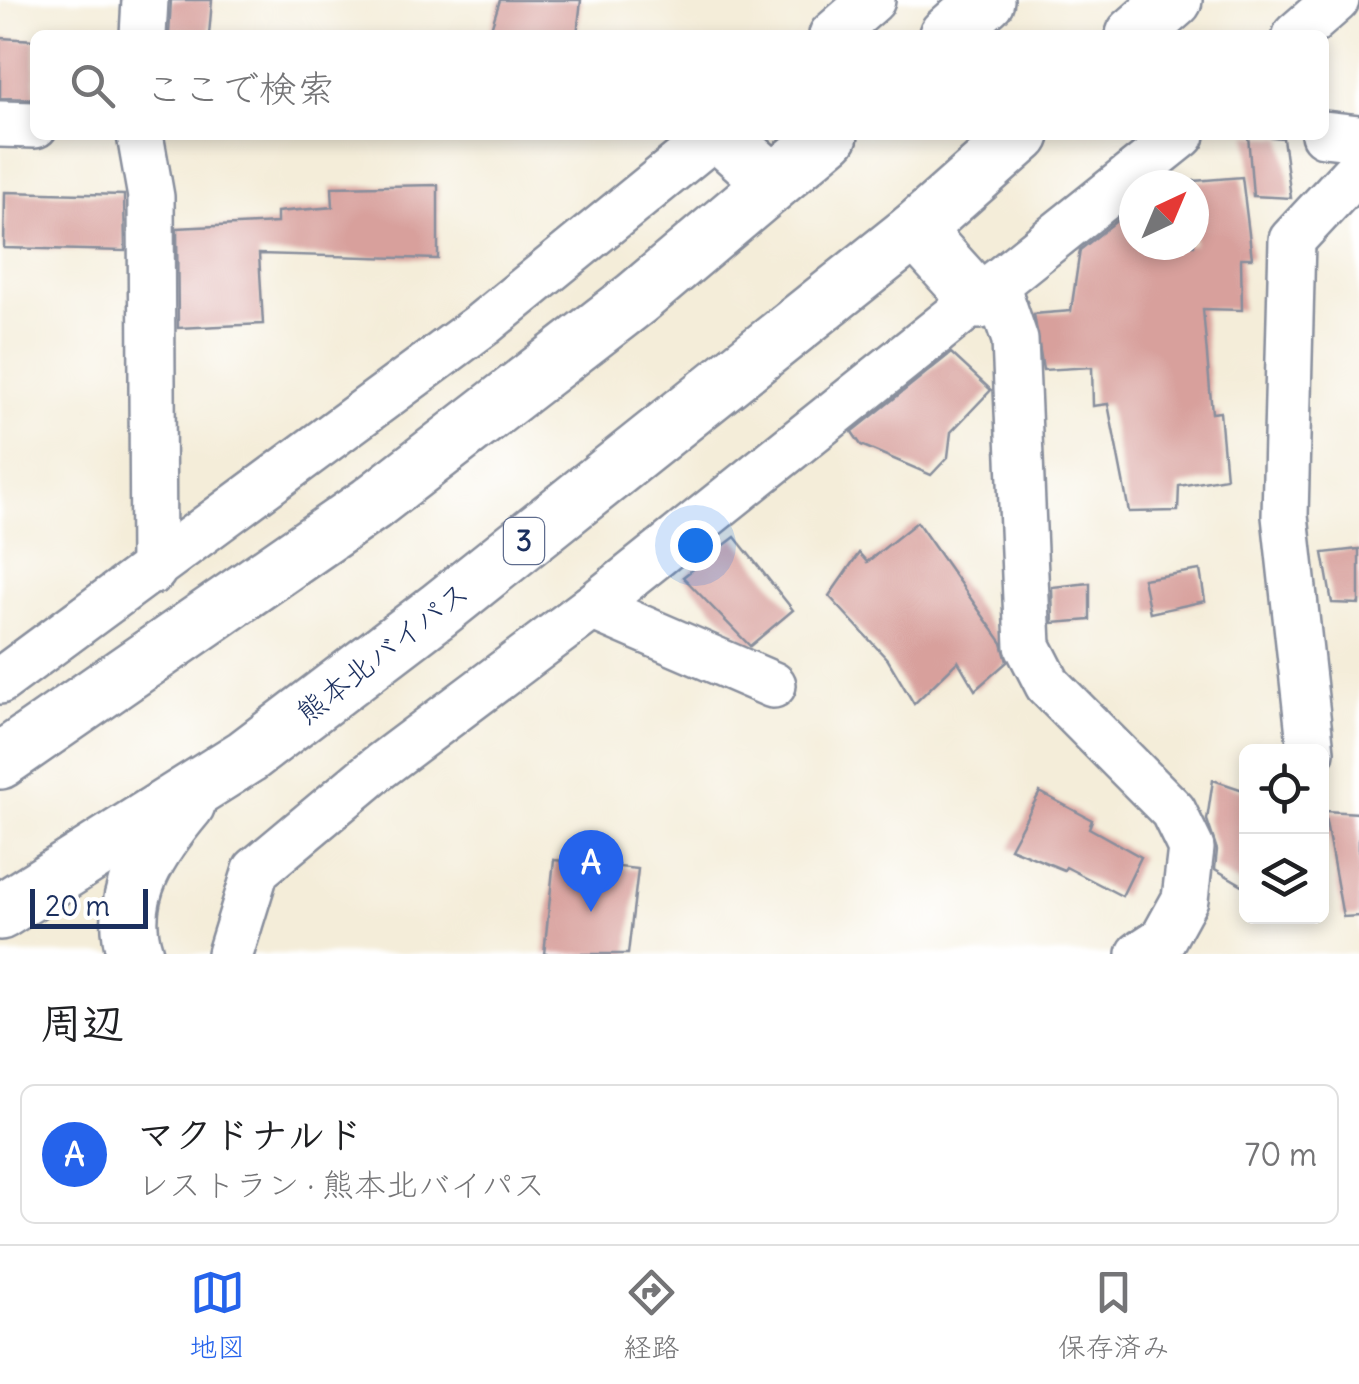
<!DOCTYPE html>
<html lang="ja">
<meta charset="utf-8">
<style>
:root{--surface:#fff;--page:#f6f6f6;--text:#202124;--muted:#757577;--line:#e0e0e0;--accent:#2563eb}
body{margin:0;font-family:Delius,"Klee One",sans-serif;background:var(--page);color:var(--text)}
.controls{position:absolute;right:30px;bottom:30px;display:grid;overflow:hidden;border-radius:15px;box-shadow:0 5px 15px #0003}
.controls button{width:90px;height:90px;display:grid;place-items:center;padding:0;border:0;border-bottom:2px solid var(--line);background:var(--surface);color:var(--text);font:50px sans-serif}
.compass{position:absolute;left:1119px;top:170px;width:90px;height:90px;border-radius:50%;background:var(--surface);box-shadow:0 5px 15px #0003;rotate:44deg}
.scale{position:absolute;left:30px;bottom:25px;width:118px;box-sizing:border-box;padding-left:10px;border:5px solid #1b2f5e;border-top:0;font-size:28px;line-height:35px;white-space:nowrap;color:#1b2f5e;-webkit-text-stroke:8px #fff;paint-order:stroke}
.you{position:absolute;left:695px;top:545px;width:35px;height:35px;margin:-25px;border:8px solid #fff;border-radius:50%;background:#1a73e8;box-shadow:0 0 0 15px #1a73e833}
.badge{display:grid;place-items:center;width:65px;height:65px;border-radius:50%;background:var(--accent);color:#fff;font-size:32px;font-weight:700}
.pin{position:absolute;translate:-50% -82px;filter:drop-shadow(0 2px 5px #0008)}
.pin::after{content:'';position:absolute;top:52px;width:35px;height:30px;background:inherit;clip-path:polygon(0 0,100% 0,50% 100%)}
.list{margin:0;padding:0;list-style:none}
h2{display:flex;justify-content:space-between;align-items:center;height:130px;margin:0;padding:0 40px;font-size:42px}
h2 small{font-size:32px;font-weight:400;color:var(--muted)}
.list li{display:grid;grid-template-columns:65px 1fr auto;gap:30px;align-items:center;box-sizing:border-box;height:140px;margin:0 20px 20px;padding:0 20px;border:2px solid var(--line);border-radius:15px}
.list b{display:block;font-size:38px;white-space:nowrap}
.list p{margin:0;font-size:32px;white-space:nowrap;color:var(--muted)}
.list em{font-size:32px;font-style:normal;color:var(--muted)}
.icon{flex:none;width:55px;height:55px;fill:none;stroke:currentColor;stroke-width:2;stroke-linecap:round;stroke-linejoin:round}
.map{position:relative;flex:none;width:1359px;height:954px;overflow:hidden}
.search{position:absolute;background:var(--surface);box-shadow:0 5px 15px #0003;left:30px;right:30px;top:30px;height:110px;display:flex;align-items:center;gap:25px;box-sizing:border-box;padding:0 35px;border-radius:15px;color:var(--muted);font-size:38px}
.sheet{height:290px;background:var(--surface)}
nav{display:flex;justify-content:space-around;align-items:center;box-sizing:border-box;height:140px;border-top:2px solid var(--line);background:var(--surface);font-size:28px;color:var(--muted)}
nav a{display:grid;justify-items:center;gap:5px}
nav .on{color:var(--accent)}
.map>svg:first-child{display:block}
.building{fill:#d8a09c}
.lines{fill:none;stroke-linecap:round;stroke-linejoin:round}
.minor-casing{stroke:#888e9c;stroke-width:50}
.highway-casing{stroke:#888e9c;stroke-width:60}
.minor{stroke:#fff;stroke-width:45}
.highway{stroke:#fff;stroke-width:55}
.labels{text-anchor:middle;dominant-baseline:central;stroke-width:10;stroke-linejoin:round;paint-order:stroke}
.shield{fill:#fff;stroke:#5f6d8e;stroke-width:2.5}
.shield-label{font-size:28px;font-weight:bold;fill:#1b2f5e}
.street-label{font-size:30px;fill:#1b2f5e;stroke:#fff}
</style>
<div class="map">
<svg width="1359" height="954" viewBox="0 0 1359 954">
<rect width="100%" height="100%" fill="#fff"/>
<filter id="ink" filterUnits="userSpaceOnUse"><feTurbulence type="fractalNoise" baseFrequency=".01" numOctaves="2"/><feDisplacementMap in="SourceGraphic" scale="20" xChannelSelector="R" yChannelSelector="G"/><feConvolveMatrix kernelMatrix="1 2 1 2 8 2 1 2 1" color-interpolation-filters="sRGB"/></filter>
<filter id="wash" filterUnits="userSpaceOnUse"><feTurbulence type="fractalNoise" baseFrequency=".0048" numOctaves="4" result="noise"/><feDisplacementMap in="SourceGraphic" scale="40" xChannelSelector="R" yChannelSelector="G"/><feGaussianBlur stdDeviation="2.25" result="paint"/><feColorMatrix in="noise" values="0 0 0 0 0 0 0 0 0 0 0 0 0 0 0 0 0 1.4 0 .05"/><feComposite in="paint" operator="in"/></filter>
<g filter="url(#wash)">
<rect width="100%" height="100%" fill="#f4edd9"/>
<g id="blocks">
<g class="building">
<path d="M171,0H212L209,35H169Z"/>
<path d="M500,0H581L577,35H489Z"/>
<path d="M0,38L35,40V99L0,98Z"/>
<path d="M1248,135L1283,138L1291,198L1253,196Z"/>
<path d="M1242,177L1252,258H1241L1242,310L1203,309L1212,413L1220,412L1226,478L1179,486L1178,511L1129,512L1108,404L1093,406L1092,367L1043,370L1034,314L1071,311L1080,250L1134,207V245H1194V181Z"/>
<path d="M438,185V259L259,254L263,324L178,328L177,228L277,223V212L333,207L332,187Z"/>
<path d="M5,192L124,195L125,251L4,248Z"/>
<path d="M951,353L991,390L951,432L948,457L931,475L861,445L852,432Z"/>
<path d="M917,522L1002,643L1007,662L975,690L958,661L914,704L888,660L829,596L859,553L867,562Z"/>
<path d="M735,537L793,610L750,646L683,577Z"/>
<path d="M1359,549V604L1332,603L1323,553Z"/>
<path d="M1200,570L1205,601L1150,613L1143,579Z"/>
<path d="M1090,583V620L1053,623L1052,587Z"/>
<path d="M1213,780L1246,791V887L1215,869L1217,850L1207,820Z"/>
<path d="M1040,792L1092,820L1089,828L1141,857L1122,896L1066,867L1064,870L1010,848Z"/>
<path d="M1324,811L1359,813V916L1343,917Z"/>
<path d="M554,860L638,869L628,954H544Z"/>
</g>
</g>
</g>
<g filter="url(#ink)">
<use href="#blocks" fill-opacity="0" stroke="#888e9c" stroke-width="2.5"/>
<g class="lines">
<defs>
<g id="minor">
<path d="M143,35L145,0"/>
<path d="M832,35L872,0"/>
<path d="M1296,35L1336,0"/>
<path d="M0,124L35,125"/>
<path d="M1324,134L1359,138"/>
<path d="M140,135L151,197L153,571"/>
<path d="M997,287L1015,340L1028,646L1048,685L1173,811L1191,848L1185,899L1163,939L1140,954"/>
<path d="M592,607L773,685"/>
<path d="M0,681L483,324L715,135"/>
<path d="M1311,752L1285,516L1292,240L1359,168"/>
<path d="M230,954L256,870L378,768L592,607L1182,135"/>
</g>
<g id="highway">
<path d="M947,35L986,0"/>
<path d="M1134,35L1174,0"/>
<path d="M720,135L772,181"/>
<path d="M915,230L979,301"/>
<path d="M0,761L371,504L637,298L830,135"/>
<path d="M0,912L247,756L439,610L915,230L1022,135"/>
<path d="M135,954C116,895 151,847 187,804"/>
</g>
</defs>
<use href="#minor" class="minor-casing"/>
<use href="#highway" class="highway-casing"/>
<use href="#minor" class="minor"/>
<use href="#highway" class="highway"/>
</g>
</g>
<g class="labels">
<rect class="shield" x="504" y="518" width="40" height="46" rx="8"/>
<g class="shield-label">
<text x="524" y="541">3</text>
</g>
<g class="street-label">
<text transform="translate(382 652) rotate(-38)">熊本北バイパス</text>
</g>
</g>
</svg>
<div class="controls">
<button><svg class="icon" aria-label="locate" viewBox="0 0 24 24"><circle cx="12" cy="12" r="6"/><path d="M12 2v4M12 18v4M2 12h4M18 12h4"/></svg></button>
<button><svg class="icon" aria-label="layers" viewBox="0 0 24 24"><path d="M12 4l9 5-9 5-9-5zM3 14l9 5 9-5"/></svg></button>
</div>
<svg class="compass" viewBox="-18 -18 36 36"><path d="M0-13l5 13h-10z" fill="#e53935"/><path d="M0 13l5-13h-10z" fill="#757577"/></svg>
<div class="scale">20 m</div>
<div class="you"></div>
<div class="pin badge" style="left:591px;top:912px">A</div>
<div class="search"><svg class="icon" aria-label="search" viewBox="0 0 24 24"><circle cx="10" cy="10" r="6"/><path d="M15 15l6 6"/></svg>ここで検索</div>
</div>
<section class="sheet">
<h2>周辺<small></small></h2>
<ul class="list">
<li><span class="badge">A</span><div><b>マクドナルド</b><p>レストラン · 熊本北バイパス</p></div><em>70 m</em></li>
</ul>
</section>
<nav>
<a class="on"><svg class="icon" aria-label="map" viewBox="0 0 24 24"><path d="M3 6l6-2 6 2 6-2v14l-6 2-6-2-6 2zM9 4v14M15 6v14"/></svg>地図</a>
<a><svg class="icon" aria-label="directions" viewBox="0 0 24 24"><path d="M12 3l9 9-9 9-9-9zM9 14v-3h6M13 9l2 2-2 2"/></svg>経路</a>
<a><svg class="icon" aria-label="saved" viewBox="0 0 24 24"><path d="M7 4h10v16l-5-4-5 4z"/></svg>保存済み</a>
</nav>
